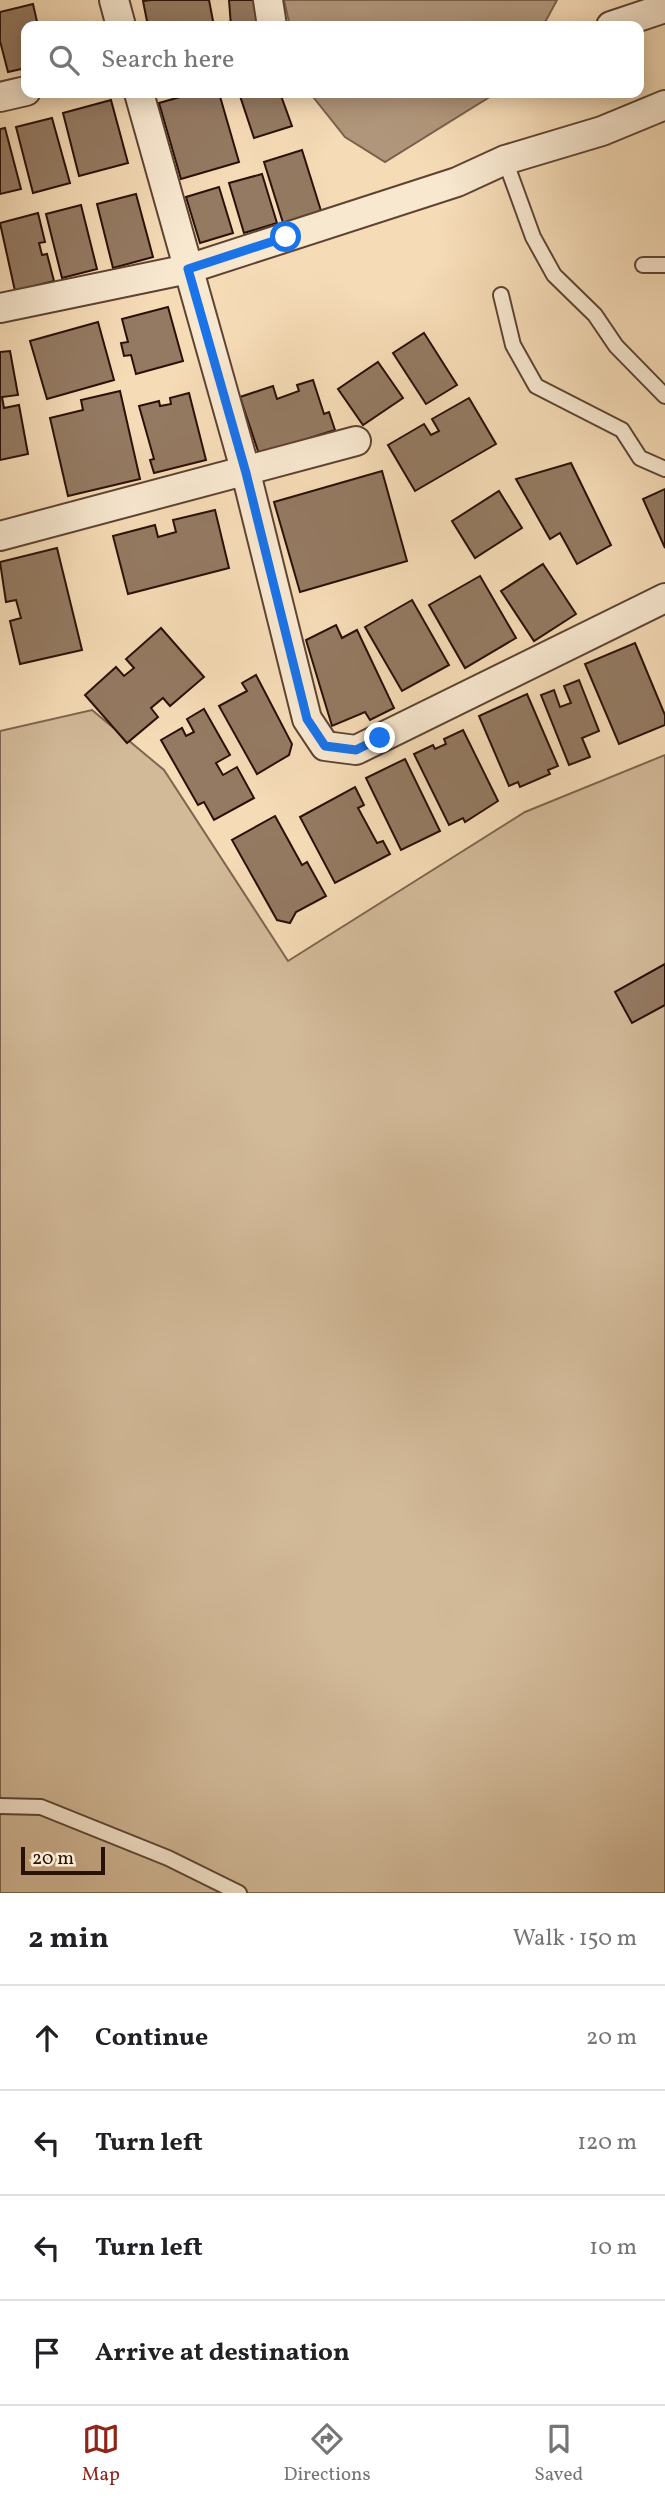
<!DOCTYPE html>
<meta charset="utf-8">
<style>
:root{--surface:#fff;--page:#f6f6f6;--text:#202124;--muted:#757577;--line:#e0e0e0;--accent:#8f2418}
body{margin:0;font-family:Vollkorn,serif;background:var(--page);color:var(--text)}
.scale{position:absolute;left:21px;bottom:18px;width:84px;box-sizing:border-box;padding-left:7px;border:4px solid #2a1106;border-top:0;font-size:19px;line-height:24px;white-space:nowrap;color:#2a1106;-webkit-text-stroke:5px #f8e8d0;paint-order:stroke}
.stop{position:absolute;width:21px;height:21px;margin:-16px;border:5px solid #1a73e8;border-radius:50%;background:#fff}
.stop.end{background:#1a73e8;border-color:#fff;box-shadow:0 2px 7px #0008}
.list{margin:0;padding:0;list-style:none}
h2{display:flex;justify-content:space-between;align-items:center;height:91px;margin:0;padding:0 28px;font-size:30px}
h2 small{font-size:23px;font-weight:400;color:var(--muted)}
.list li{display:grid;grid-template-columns:46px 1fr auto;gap:21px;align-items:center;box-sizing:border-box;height:105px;padding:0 28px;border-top:2px solid var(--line)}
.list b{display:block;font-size:26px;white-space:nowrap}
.list em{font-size:23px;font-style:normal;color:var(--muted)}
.icon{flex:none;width:38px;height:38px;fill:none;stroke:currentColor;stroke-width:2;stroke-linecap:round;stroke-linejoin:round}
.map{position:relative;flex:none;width:665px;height:1893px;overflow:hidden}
.search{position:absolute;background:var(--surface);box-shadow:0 4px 18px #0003;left:21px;right:21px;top:21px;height:77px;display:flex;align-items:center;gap:18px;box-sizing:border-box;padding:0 24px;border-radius:14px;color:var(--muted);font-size:26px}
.sheet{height:511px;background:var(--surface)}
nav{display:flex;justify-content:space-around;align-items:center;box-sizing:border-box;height:98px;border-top:2px solid var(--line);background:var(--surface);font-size:19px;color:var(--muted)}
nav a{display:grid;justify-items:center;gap:4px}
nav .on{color:var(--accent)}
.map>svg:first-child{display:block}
.green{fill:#d2b998;stroke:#7e654f;stroke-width:2}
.water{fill:#b0967a;stroke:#7a614c;stroke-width:2}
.building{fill:#947a62;stroke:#2a1106;stroke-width:2}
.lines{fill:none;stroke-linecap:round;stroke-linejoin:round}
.service-casing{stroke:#5d4432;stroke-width:18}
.minor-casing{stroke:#5d4432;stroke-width:32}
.service{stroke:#f8e8d0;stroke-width:14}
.minor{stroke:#f8e8d0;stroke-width:28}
.route{stroke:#1a73e8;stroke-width:9}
</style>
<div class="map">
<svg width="665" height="1893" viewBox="0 0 665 1893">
<rect width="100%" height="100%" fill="#f5dbb6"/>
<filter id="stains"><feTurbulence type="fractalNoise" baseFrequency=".00286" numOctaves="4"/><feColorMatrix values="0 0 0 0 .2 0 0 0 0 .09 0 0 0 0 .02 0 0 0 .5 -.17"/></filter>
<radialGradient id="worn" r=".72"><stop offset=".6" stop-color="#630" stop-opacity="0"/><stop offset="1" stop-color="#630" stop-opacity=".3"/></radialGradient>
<path class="green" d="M92,710L164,770L288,961L525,812L665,755V1893H0V731Z"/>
<g class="water">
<path d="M284,0H557L543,26H290Z"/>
<path d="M310,93H496L385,162L345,137Z"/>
</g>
<g class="building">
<path d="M152,0H209L214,26H148L143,1Z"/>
<path d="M229,0H260L262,22L231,26Z"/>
<path d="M33,4L38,26H26V68L8,72L0,41V12Z"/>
<path d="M194,93H219L239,162L181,179L159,103Z"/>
<path d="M239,93H280L292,126L254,138Z"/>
<path d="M111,100L128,163L79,176L63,113Z"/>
<path d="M52,118L70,183L33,193L16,127Z"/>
<path d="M5,128L21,189L0,194V129Z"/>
<path d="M302,150L322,214L284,226L264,162Z"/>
<path d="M262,174L277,223L244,233L229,183Z"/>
<path d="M219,187L233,233L200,243L186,197Z"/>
<path d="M136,194L153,257L113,268L97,204Z"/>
<path d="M81,205L97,269L62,278L46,214Z"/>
<path d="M38,213L45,242L39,243L42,255L47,254L54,281L15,291L0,223Z"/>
<path d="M168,307L183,361L136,374L131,355L124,356L121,343L128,342L122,319Z"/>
<path d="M98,322L114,380L47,399L30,341Z"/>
<path d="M424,333L457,385L426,404L393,353Z"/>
<path d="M10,351L18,395L2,397L4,408L19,405L28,454L0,460V352Z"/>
<path d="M378,362L403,398L363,425L338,389Z"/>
<path d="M313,380L324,414L329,412L335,430L259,454L240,397L273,386L277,399L299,391L297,385Z"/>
<path d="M120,391L140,479L68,496L50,418L83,410L81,400Z"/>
<path d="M189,393L206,460L154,473L150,460L154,459L139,406L159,401L160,406L171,404L170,398Z"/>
<path d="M469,398L496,444L415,491L388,445L424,424L431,435L439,431L432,419Z"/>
<path d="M571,463L611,545L577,564L560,533L550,539L516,479Z"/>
<path d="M382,471L407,561L300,592L274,502Z"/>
<path d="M665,489V548L643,499Z"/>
<path d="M499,491L522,528L475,558L452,521Z"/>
<path d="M215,510L229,568L128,594L113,536L155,525L158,537L176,532L173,520Z"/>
<path d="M57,548L82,650L20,664L10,621L21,618L16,600L6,602L0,562Z"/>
<path d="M543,564L576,614L534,641L501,591Z"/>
<path d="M480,576L516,638L465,668L429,605Z"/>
<path d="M412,600L449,665L402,691L365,627Z"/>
<path d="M336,625L342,638L357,630L394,708L370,720L365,712L332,726L306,640Z"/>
<path d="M161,628L204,677L170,706L163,698L151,708L158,717L127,743L85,695L116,667L124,676L134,668L126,659Z"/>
<path d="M635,643L665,715V725L619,744L585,664Z"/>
<path d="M256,675L292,744L289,755L257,774L219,706L247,691L242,683Z"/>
<path d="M579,680L599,731L582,738L590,757L569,765L541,695L554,690L560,707L571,703L564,686Z"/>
<path d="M527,694L558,766L548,770L550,774L520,787L518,782L509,786L479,716Z"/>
<path d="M204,709L230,755L216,763L223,775L237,767L254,798L214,820L204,802L198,805L161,740L182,728L186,736L194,732L187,719Z"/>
<path d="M463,730L498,801L465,822L463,818L449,825L414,754L433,745L435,749L446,744L444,739Z"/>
<path d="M405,759L440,831L401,850L366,778Z"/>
<path d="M355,787L364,805L358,808L377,843L383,841L390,854L335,883L300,817Z"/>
<path d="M275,816L302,865L307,862L326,896L296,912L290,923L277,920L232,840Z"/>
<path d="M665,964V1005L632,1023L615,992Z"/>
</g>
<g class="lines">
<defs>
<g id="service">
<path d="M505,160L533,237L554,275L595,315L616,346L665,396"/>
<path d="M643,265H665"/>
<path d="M501,295L513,345L536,386L622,430L640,458L665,469"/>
<path d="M0,1806L41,1807L168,1858L239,1893"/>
</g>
<g id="minor">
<path d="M114,0L121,26"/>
<path d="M268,0L272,26"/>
<path d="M611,26L665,8"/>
<path d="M139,93L246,473L307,719L325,746L356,750L665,598"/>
<path d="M0,97L26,91"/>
<path d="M0,308L188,269L457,182L505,160L602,131L665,105"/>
<path d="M0,536L356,441"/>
</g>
</defs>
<use href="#service" class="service-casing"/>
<use href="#minor" class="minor-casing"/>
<use href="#service" class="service"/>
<use href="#minor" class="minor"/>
</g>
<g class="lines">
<path class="route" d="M286,237L188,269L246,473L307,719L325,746L356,750L380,738"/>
</g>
<rect width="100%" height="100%" filter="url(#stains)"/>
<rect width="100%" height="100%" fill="url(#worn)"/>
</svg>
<div class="scale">20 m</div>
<div class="stop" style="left:286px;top:237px"></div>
<div class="stop end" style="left:380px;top:738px"></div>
<div class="search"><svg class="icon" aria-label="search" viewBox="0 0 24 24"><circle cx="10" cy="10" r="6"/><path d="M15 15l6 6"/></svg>Search here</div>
</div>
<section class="sheet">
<h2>2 min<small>Walk · 150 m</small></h2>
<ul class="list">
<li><svg class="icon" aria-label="ahead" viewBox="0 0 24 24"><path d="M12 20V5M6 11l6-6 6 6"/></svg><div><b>Continue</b></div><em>20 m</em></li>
<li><svg class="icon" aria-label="left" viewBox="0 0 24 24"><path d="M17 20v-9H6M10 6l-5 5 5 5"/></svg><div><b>Turn left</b></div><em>120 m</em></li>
<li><svg class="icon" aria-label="left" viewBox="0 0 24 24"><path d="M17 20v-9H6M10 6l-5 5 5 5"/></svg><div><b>Turn left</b></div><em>10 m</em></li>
<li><svg class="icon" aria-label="arrive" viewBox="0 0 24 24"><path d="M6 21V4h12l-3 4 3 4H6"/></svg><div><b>Arrive at destination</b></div></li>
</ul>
</section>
<nav>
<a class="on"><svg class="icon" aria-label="map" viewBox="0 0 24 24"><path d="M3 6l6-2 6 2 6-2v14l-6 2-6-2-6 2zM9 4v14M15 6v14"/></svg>Map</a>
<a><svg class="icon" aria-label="directions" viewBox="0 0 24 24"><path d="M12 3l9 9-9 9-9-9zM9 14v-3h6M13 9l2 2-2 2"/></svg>Directions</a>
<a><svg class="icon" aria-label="saved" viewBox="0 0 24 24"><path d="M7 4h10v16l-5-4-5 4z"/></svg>Saved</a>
</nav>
